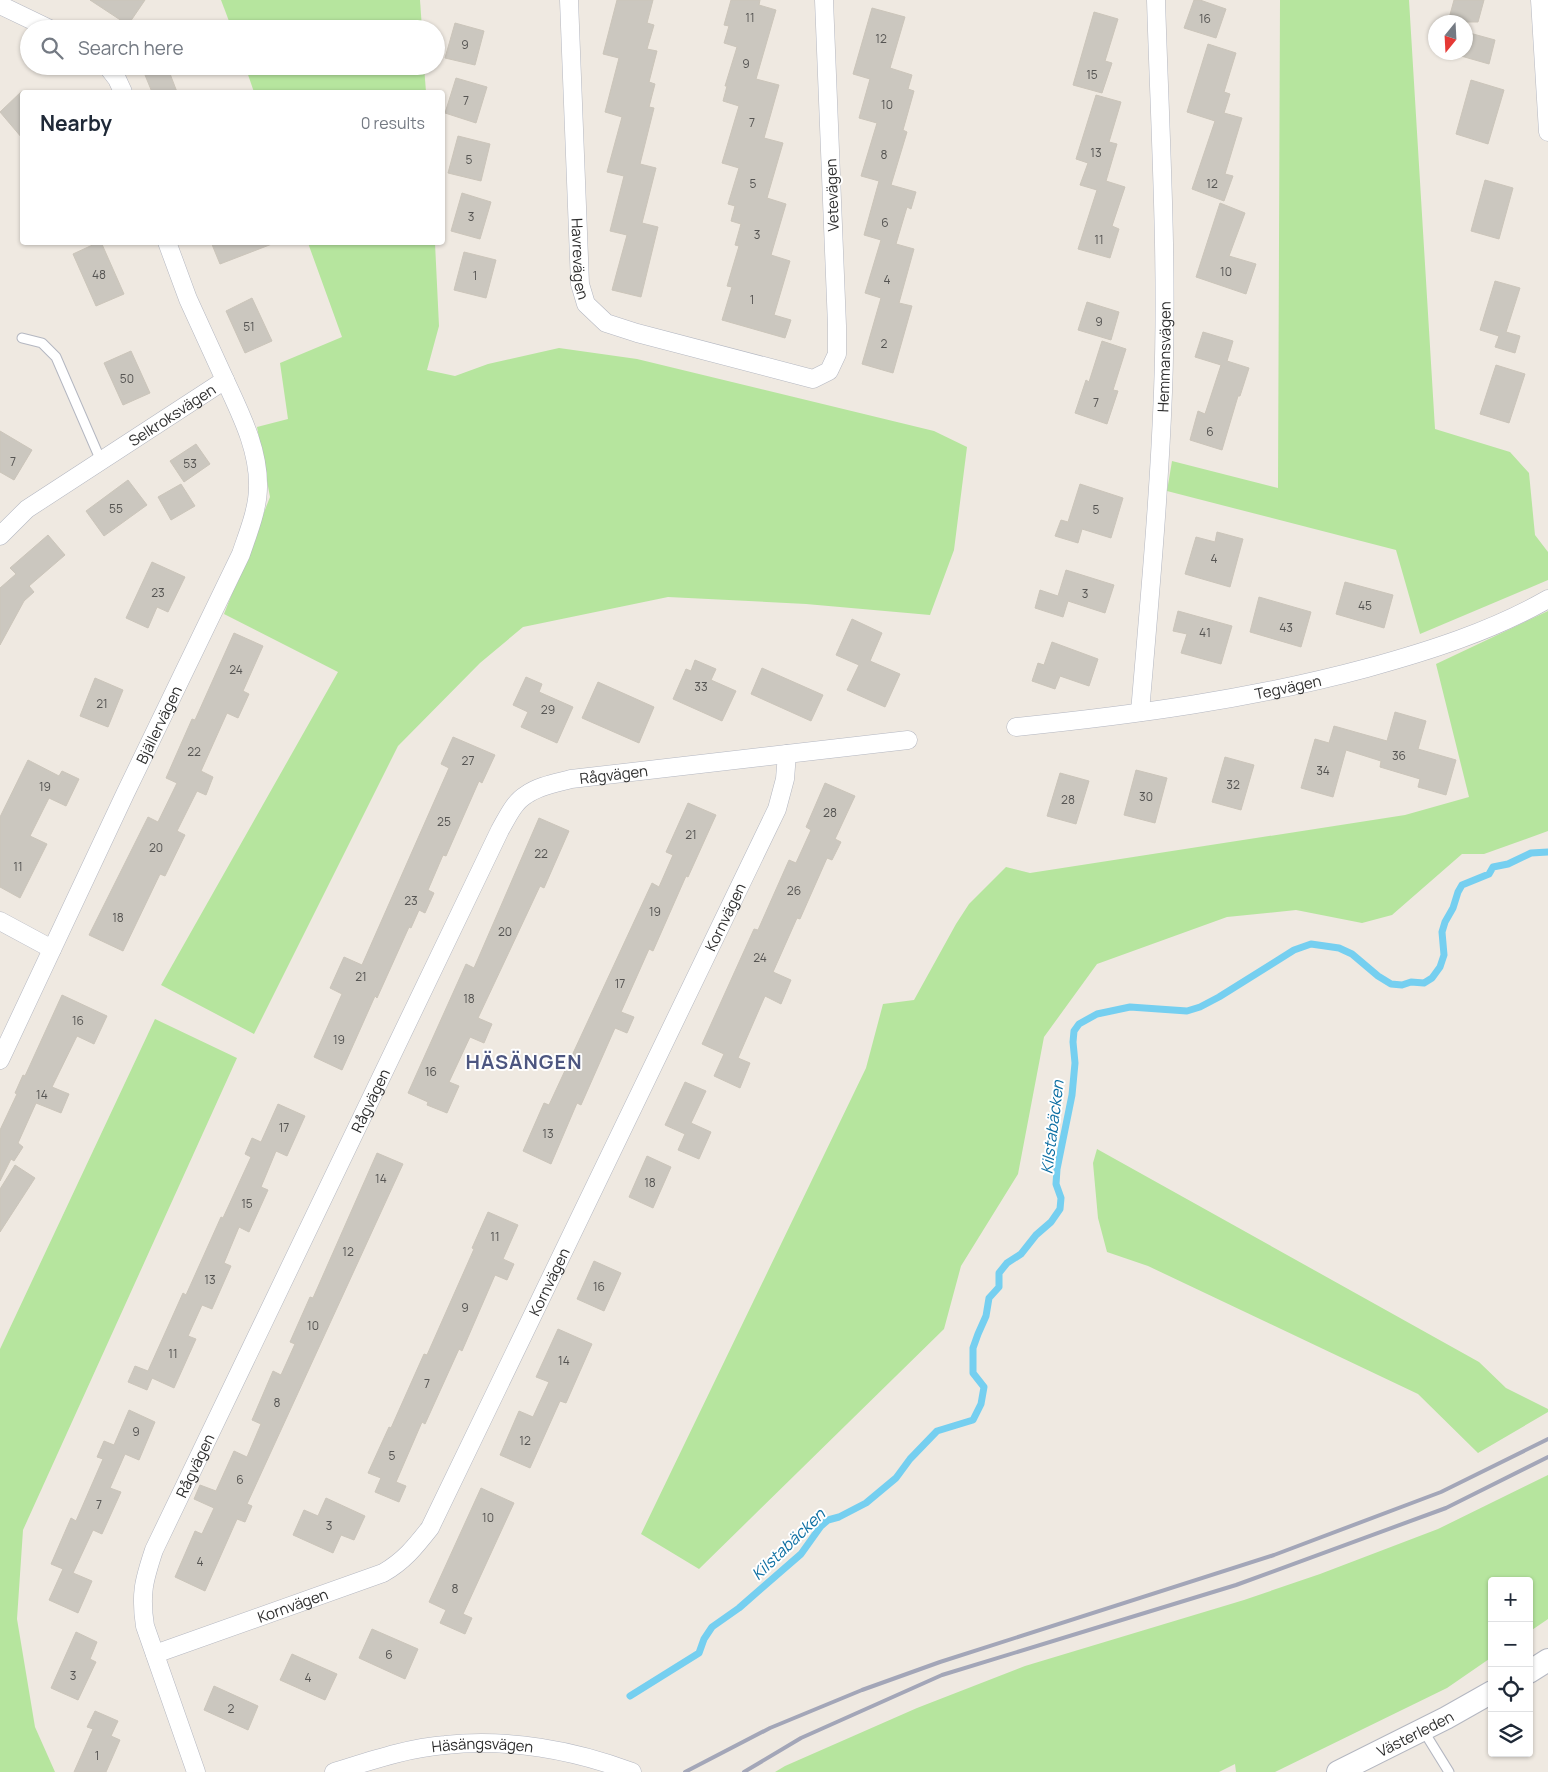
<!DOCTYPE html>
<meta charset="utf-8">
<style>
:root{--surface:#fff;--page:#f6f6f7;--text:#1f2937;--muted:#747a83;--line:#e0e1e3}
body{margin:0;font-family:Manrope,sans-serif;background:var(--page);color:var(--text)}
.controls{position:absolute;right:15px;bottom:15px;display:grid;overflow:hidden;border-radius:5px;box-shadow:0 1px 4px #0004}
.controls button{width:45px;height:45px;display:grid;place-items:center;padding:0;border:0;border-bottom:1px solid var(--line);background:var(--surface);color:var(--text);font:25px sans-serif}
.compass{position:absolute;left:1428px;top:15px;width:45px;height:45px;border-radius:50%;background:var(--surface);box-shadow:0 1px 4px #0004;rotate:198deg}
.list{margin:0;padding:0;list-style:none}
h2{display:flex;justify-content:space-between;align-items:center;height:65px;margin:0;padding:0 20px;font-size:21px}
h2 small{font-size:16px;font-weight:400;color:var(--muted)}
.icon{flex:none;width:28px;height:28px;fill:none;stroke:currentColor;stroke-width:2;stroke-linecap:round;stroke-linejoin:round}
.map{position:relative;flex:none;width:1548px;height:1772px;overflow:hidden}
.search{position:absolute;background:var(--surface);box-shadow:0 1px 4px #0004;left:20px;top:20px;width:425px;height:55px;display:flex;align-items:center;gap:12px;box-sizing:border-box;padding:0 18px;border-radius:28px;color:var(--muted);font-size:19px}
.panel{position:absolute;background:var(--surface);box-shadow:0 1px 4px #0004;left:20px;top:90px;width:425px;height:155px;border-radius:5px}
.map>svg:first-child{display:block}
.green{fill:#b6e59e}
.lines{fill:none;stroke-linecap:round;stroke-linejoin:round}
.stream{stroke:#75cff0;stroke-width:7}
.building{fill:#cbc7bf;stroke:#cbc5ba}
.service-casing{stroke:#b4b7c1;stroke-width:11}
.minor-casing{stroke:#b4b7c1;stroke-width:19}
.tertiary-casing{stroke:#b4b7c1;stroke-width:24}
.service{stroke:#fff;stroke-width:9}
.minor{stroke:#fff;stroke-width:18}
.tertiary{stroke:#fff;stroke-width:22}
.rail{stroke:#a3a6b8;stroke-width:4}
.labels{text-anchor:middle;dominant-baseline:central;stroke-width:4;stroke-linejoin:round;paint-order:stroke}
.number-label{font-size:12px;fill:#555452}
.street-label{font-size:15px;fill:#2e2e2e;stroke:#fff}
.water-label{font-size:16px;font-style:italic;fill:#0d6fa3;stroke:#fff}
.district-label{font-size:20px;font-weight:bold;letter-spacing:1px;fill:#4d5680;stroke:#fff}
</style>
<div class="map">
<svg width="1548" height="1772" viewBox="0 0 1548 1772">
<rect width="100%" height="100%" fill="#efe9e1"/>
<g class="green">
<path d="M221,0H420L422,29H232Z"/>
<path d="M1280,0H1409L1435,429L1510,452L1529,473L1535,535L1548,552V580L1420,634L1396,550L1167,491L1172,461L1278,488Z"/>
<path d="M245,66H424L426,92H254Z"/>
<path d="M308,243H435L439,326L427,370L455,376L488,364L559,348L637,359L934,431L967,447L954,550L930,615L806,604L668,597L523,627L480,663L398,746L254,1034L161,985L338,672L224,614L270,497L257,427L288,419L280,363L342,337Z"/>
<path d="M1548,611V831L1484,854H1462L1392,915L1362,923L1296,910L1227,917L1097,964L1044,1037L1018,1174L961,1266L944,1329L699,1569L641,1534L866,1068L883,1004L914,1000L956,924L969,904L1006,867L1030,873L1405,815L1469,797L1436,664Z"/>
<path d="M155,1019L237,1058L23,1530L17,1619L35,1727L55,1772H0V1349Z"/>
<path d="M1097,1149L1479,1362L1506,1388L1548,1409V1412L1478,1453L1418,1394L1148,1266L1107,1252L1098,1218L1093,1163Z"/>
<path d="M1548,1475V1619L1529,1632V1581H1492V1657L1447,1688L1275,1772H1236L1235,1764L1219,1772H775L785,1766L917,1708L1025,1666L1244,1600L1320,1574L1438,1529Z"/>
</g>
<g class="lines">
<path class="stream" d="M630,1696L699,1653L704,1639L712,1627L739,1608L801,1554L821,1526L828,1520L839,1517L866,1503L896,1478L910,1459L937,1431L973,1420L981,1404L984,1387L973,1373V1348L978,1334L986,1316L989,1298L999,1287V1273L1007,1263L1021,1254L1036,1235L1051,1222L1060,1209L1061,1198L1056,1184L1057,1169L1072,1095L1075,1063L1073,1042L1074,1031L1079,1024L1097,1014L1130,1007L1187,1011L1200,1007L1219,997L1294,950L1311,944L1339,948L1352,954L1378,976L1391,984L1402,985L1411,982L1424,983L1432,978L1440,967L1444,955L1442,932L1445,922L1453,908L1458,892L1462,885L1489,874L1493,867L1508,864L1531,853L1548,852"/>
</g>
<g class="building">
<path d="M90,0H145L128,25Z"/>
<path d="M617,0H653L647,23L654,25L647,49L657,51L649,82L655,84L649,107L654,108L640,164L656,168L642,223L658,227L641,297L612,290L627,235L610,231L624,176L607,172L622,117L605,112L619,58L603,54Z"/>
<path d="M731,0H760L759,5L776,10L756,79L779,85L764,138L783,143L767,198L786,204L771,255L790,261L774,315L791,320L785,338L722,320L732,287L727,286L739,246L735,245L741,224L731,221L735,206L728,204L739,168L722,163L739,106L723,101L727,86H725L737,47L724,43L729,26L724,25Z"/>
<path d="M1194,0H1200L1226,9L1216,38L1184,28Z"/>
<path d="M1454,0H1484L1478,22H1448Z"/>
<path d="M872,8L905,17L890,68L912,75L908,89L914,91L903,130L907,132L891,185L916,192L911,209L907,207L896,244L914,249L899,303L912,306L893,373L862,364L881,298L865,293L881,240L864,235L879,181L861,176L877,123L859,118L870,79L853,74Z"/>
<path d="M1094,12L1118,19L1105,61L1112,63L1102,93L1073,85Z"/>
<path d="M455,23L484,31L475,65L445,58Z"/>
<path d="M1466,32L1495,40L1489,64L1454,54L1455,52H1466Z"/>
<path d="M1208,44L1236,53L1224,92L1230,94L1224,113L1242,118L1225,174L1233,176L1224,201L1192,189L1215,121L1187,112Z"/>
<path d="M167,66L177,92H152L145,75Z"/>
<path d="M456,78L487,87L476,123L445,113Z"/>
<path d="M1471,80L1504,90L1488,144L1456,134Z"/>
<path d="M22,91V138L0,112Z"/>
<path d="M1096,95L1121,102L1109,142L1117,144L1106,181L1125,187L1112,226L1119,229L1110,258L1078,249L1097,190L1080,185L1088,163L1076,159Z"/>
<path d="M458,136L490,144L481,181L448,173Z"/>
<path d="M1485,180L1513,188L1499,239L1471,231Z"/>
<path d="M462,193L491,202L480,239L451,231Z"/>
<path d="M1220,203L1245,213L1229,256L1256,264L1246,294L1196,277Z"/>
<path d="M99,242H101L124,294L96,306L73,254Z"/>
<path d="M211,242H272V244L220,264Z"/>
<path d="M464,252L496,260L486,298L454,290Z"/>
<path d="M1495,281L1520,288L1506,332L1520,336L1515,353L1495,347L1499,336L1480,330Z"/>
<path d="M252,298L272,341L245,353L226,311Z"/>
<path d="M1087,302L1119,312L1111,340L1078,330Z"/>
<path d="M1203,332L1233,341L1227,361L1249,368L1240,396H1238L1222,450L1190,440L1198,411L1205,414L1221,365L1195,357Z"/>
<path d="M1102,341L1126,349L1113,390L1118,391L1107,424L1075,413L1086,380L1089,382Z"/>
<path d="M131,351L150,393L123,405L104,363Z"/>
<path d="M1496,365L1525,374L1509,423L1480,414Z"/>
<path d="M0,431L32,450L14,480L0,472Z"/>
<path d="M196,444L210,464L184,482L170,461Z"/>
<path d="M128,480L147,505L104,536L86,511Z"/>
<path d="M181,484L195,506L171,520L158,497Z"/>
<path d="M1080,484L1123,498L1111,538L1082,529L1078,543L1055,536L1061,520L1068,522Z"/>
<path d="M1217,532L1243,539L1230,587L1185,574L1196,537L1215,542Z"/>
<path d="M48,535L65,555L29,586L34,592L24,601L0,645V588L16,574L10,568Z"/>
<path d="M152,562L185,577L168,612L157,607L148,628L126,618Z"/>
<path d="M1066,570L1114,585L1105,613L1068,601L1063,617L1035,608L1040,590L1058,596Z"/>
<path d="M1345,582L1393,595L1384,628L1336,614Z"/>
<path d="M1259,597L1311,612L1301,647L1250,632Z"/>
<path d="M1178,611L1232,626L1221,664L1181,653L1187,634L1173,631Z"/>
<path d="M852,619L882,633L870,661L900,674L885,707L847,690L859,665L836,655Z"/>
<path d="M234,633L263,646L243,691L249,694L238,718L227,713L201,771L213,777L206,795L197,791L177,831L185,835L165,876L160,874L123,951L89,935L148,817L158,822L177,783L166,778L192,719L195,720Z"/>
<path d="M1052,642L1098,659L1089,686L1060,676L1055,689L1032,681L1038,663L1044,665Z"/>
<path d="M695,660L716,669L711,680L736,691L722,721L673,699L686,669L691,671Z"/>
<path d="M762,668L823,695L811,721L751,694Z"/>
<path d="M526,677L542,684L539,692L573,707L557,743L521,727L528,712L513,705Z"/>
<path d="M95,678L123,690L108,727L80,716Z"/>
<path d="M598,682L654,707L639,743L582,718Z"/>
<path d="M1395,712L1426,721L1418,749L1456,760L1446,795L1418,787L1420,779L1380,767L1381,761L1346,750L1333,797L1301,788L1315,739L1329,743L1334,726L1387,741Z"/>
<path d="M453,737L495,755L482,783L479,781L446,856L443,855L428,890L434,893L425,913L419,910L411,928L409,927L377,998L375,996L342,1070L314,1057L342,994L330,988L344,957L362,965L449,768L441,764Z"/>
<path d="M1225,757L1254,765L1241,810L1212,802Z"/>
<path d="M28,760L59,776L62,771L79,779L66,806L49,798L30,836L47,844L20,898L0,887V817Z"/>
<path d="M1136,770L1167,778L1155,823L1124,815Z"/>
<path d="M1060,773L1089,781L1076,824L1047,816Z"/>
<path d="M825,783L855,796L835,839L841,842L832,860L827,858L800,919L797,918L773,972L791,980L781,1004L765,996L738,1058L750,1063L740,1088L714,1076L724,1054L702,1044L754,929L758,930L789,860L796,863L811,830L806,827Z"/>
<path d="M688,803L716,815L688,877L686,876L653,951L649,949L621,1012L634,1017L627,1033L615,1028L581,1105L577,1103L551,1164L523,1151L544,1103L549,1105L652,883L659,887L673,855L666,852Z"/>
<path d="M539,818L569,831L544,888L540,886L478,1018L492,1024L484,1043L470,1037L449,1082L459,1086L447,1113L427,1105L428,1102L408,1093L466,964L474,968Z"/>
<path d="M62,995L107,1016L94,1044L77,1036L52,1087L69,1094L61,1113L36,1103L18,1143L23,1147L14,1161L11,1159L0,1181V1130L17,1094L15,1093L23,1075L25,1076Z"/>
<path d="M685,1082L706,1091L691,1123L711,1132L699,1159L678,1150L685,1134L665,1125Z"/>
<path d="M278,1104L305,1116L287,1156L276,1151L261,1187L268,1190L249,1232L239,1227L224,1263L231,1266L212,1309L202,1305L188,1336L196,1339L174,1388L152,1378L147,1390L128,1382L135,1366L148,1371L183,1293L186,1295L221,1217L223,1218L251,1157L245,1154L252,1138L261,1142Z"/>
<path d="M377,1153L403,1164L247,1504L252,1506L245,1522L237,1519L205,1591L175,1577L195,1531L202,1534L214,1508L194,1499L200,1485L216,1491L234,1451L247,1457L261,1424L252,1420L273,1371L281,1375L295,1344L290,1342L310,1297L313,1298Z"/>
<path d="M647,1156L671,1167L653,1208L629,1197Z"/>
<path d="M15,1165L35,1178L0,1232V1189Z"/>
<path d="M488,1212L518,1225L503,1259L514,1264L507,1280L495,1275L462,1351L459,1349L425,1424L422,1422L396,1482L406,1486L399,1502L375,1492L381,1478L368,1473L389,1427L391,1428L424,1354L427,1355L474,1249L472,1248Z"/>
<path d="M594,1261L621,1273L604,1311L577,1299Z"/>
<path d="M558,1329L592,1344L566,1403L560,1401L530,1468L500,1455L519,1411L533,1417L549,1382L536,1377Z"/>
<path d="M129,1410L155,1422L139,1460L125,1454L110,1488L121,1492L102,1534L93,1530L73,1573L92,1581L78,1613L49,1600L63,1569L51,1564L71,1518L76,1521L103,1459L97,1457L104,1441L114,1445Z"/>
<path d="M481,1488L514,1503L463,1614L472,1618L465,1634L440,1623L446,1610L429,1602Z"/>
<path d="M326,1498L365,1516L354,1540L341,1535L333,1553L293,1535L304,1510L318,1516Z"/>
<path d="M372,1629L418,1649L405,1679L359,1658Z"/>
<path d="M76,1632L97,1642L90,1659L96,1662L78,1700L51,1688Z"/>
<path d="M292,1654L337,1674L325,1700L280,1680Z"/>
<path d="M214,1686L258,1706L248,1730L204,1710Z"/>
<path d="M95,1711L118,1721L111,1736L120,1740L106,1772H74L93,1729L87,1727Z"/>
</g>
<g class="lines">
<defs>
<g id="service">
<path d="M22,338L42,343L56,357L101,461"/>
<path d="M1423,1730L1449,1772"/>
</g>
<g id="minor">
<path id="s1" d="M569,0L580,284L586,304L606,323L637,333L813,379L829,371L837,354V326L824,0"/>
<path d="M1540,0L1548,132"/>
<path d="M0,5L50,29"/>
<path d="M107,66L117,79L123,92"/>
<path id="s2" d="M0,536L27,509L225,380L188,299L167,242"/>
<path id="s3" d="M1140,712C1149,606 1159,499 1163,392C1168,262 1160,131 1156,0"/>
<path id="s4" d="M1016,727C1134,715 1252,699 1367,668C1429,651 1492,631 1548,599"/>
<path d="M0,921L52,949"/>
<path id="s5" d="M0,1060L125,794L241,554C248,533 258,509 258,487C259,449 240,413 225,380"/>
<path id="s6" d="M155,1654L383,1573C404,1561 415,1547 430,1528L777,809L785,779L787,754"/>
<path id="s7" d="M196,1772L145,1626C140,1594 144,1580 154,1550L500,830C507,818 514,802 526,795C538,786 556,783 571,779L908,740"/>
<path id="s8" d="M334,1772C370,1761 407,1748 445,1745C507,1738 574,1750 632,1772"/>
</g>
<g id="tertiary">
<path d="M1529,1672L1548,1660"/>
<path id="s9" d="M1338,1772L1446,1718L1492,1692"/>
</g>
</defs>
<use href="#service" class="service-casing"/>
<use href="#minor" class="minor-casing"/>
<use href="#tertiary" class="tertiary-casing"/>
<use href="#service" class="service"/>
<use href="#minor" class="minor"/>
<use href="#tertiary" class="tertiary"/>
<g class="rail">
<path d="M685,1772L770,1728L862,1690L940,1662L1274,1555L1441,1492L1548,1439"/>
<path d="M744,1772L801,1738L942,1675L1236,1585L1446,1508L1548,1457"/>
</g>
</g>
<g class="labels">
<g class="number-label">
<text x="750" y="17">11</text>
<text x="1205" y="18">16</text>
<text x="881" y="38">12</text>
<text x="465" y="44">9</text>
<text x="746" y="63">9</text>
<text x="1092" y="74">15</text>
<text x="466" y="100">7</text>
<text x="887" y="104">10</text>
<text x="752" y="122">7</text>
<text x="1096" y="152">13</text>
<text x="884" y="154">8</text>
<text x="469" y="159">5</text>
<text x="753" y="183">5</text>
<text x="1212" y="183">12</text>
<text x="471" y="216">3</text>
<text x="885" y="222">6</text>
<text x="757" y="234">3</text>
<text x="1099" y="239">11</text>
<text x="1226" y="271">10</text>
<text x="99" y="274">48</text>
<text x="475" y="275">1</text>
<text x="887" y="279">4</text>
<text x="752" y="299">1</text>
<text x="1099" y="321">9</text>
<text x="249" y="326">51</text>
<text x="884" y="343">2</text>
<text x="127" y="378">50</text>
<text x="1096" y="402">7</text>
<text x="1210" y="431">6</text>
<text x="13" y="461">7</text>
<text x="190" y="463">53</text>
<text x="116" y="508">55</text>
<text x="1096" y="509">5</text>
<text x="1214" y="558">4</text>
<text x="158" y="592">23</text>
<text x="1085" y="593">3</text>
<text x="1365" y="605">45</text>
<text x="1286" y="627">43</text>
<text x="1205" y="632">41</text>
<text x="236" y="669">24</text>
<text x="701" y="686">33</text>
<text x="102" y="703">21</text>
<text x="548" y="709">29</text>
<text x="194" y="751">22</text>
<text x="1399" y="755">36</text>
<text x="468" y="760">27</text>
<text x="1323" y="770">34</text>
<text x="1233" y="784">32</text>
<text x="45" y="786">19</text>
<text x="1146" y="796">30</text>
<text x="1068" y="799">28</text>
<text x="830" y="812">28</text>
<text x="444" y="821">25</text>
<text x="691" y="834">21</text>
<text x="156" y="847">20</text>
<text x="541" y="853">22</text>
<text x="18" y="866">11</text>
<text x="794" y="890">26</text>
<text x="411" y="900">23</text>
<text x="655" y="911">19</text>
<text x="118" y="917">18</text>
<text x="505" y="931">20</text>
<text x="760" y="957">24</text>
<text x="361" y="976">21</text>
<text x="620" y="983">17</text>
<text x="469" y="998">18</text>
<text x="78" y="1020">16</text>
<text x="339" y="1039">19</text>
<text x="431" y="1071">16</text>
<text x="42" y="1094">14</text>
<text x="284" y="1127">17</text>
<text x="548" y="1133">13</text>
<text x="381" y="1178">14</text>
<text x="650" y="1182">18</text>
<text x="247" y="1203">15</text>
<text x="495" y="1236">11</text>
<text x="348" y="1251">12</text>
<text x="210" y="1279">13</text>
<text x="599" y="1286">16</text>
<text x="465" y="1307">9</text>
<text x="313" y="1325">10</text>
<text x="173" y="1353">11</text>
<text x="564" y="1360">14</text>
<text x="427" y="1383">7</text>
<text x="277" y="1402">8</text>
<text x="136" y="1431">9</text>
<text x="525" y="1440">12</text>
<text x="392" y="1455">5</text>
<text x="240" y="1479">6</text>
<text x="99" y="1504">7</text>
<text x="488" y="1517">10</text>
<text x="329" y="1525">3</text>
<text x="200" y="1561">4</text>
<text x="455" y="1588">8</text>
<text x="389" y="1654">6</text>
<text x="73" y="1675">3</text>
<text x="308" y="1677">4</text>
<text x="231" y="1708">2</text>
<text x="97" y="1755">1</text>
</g>
<g class="street-label">
<text transform="translate(832 195) rotate(-92)">Vetevägen</text>
<text stroke="none"><textPath href="#s1" startOffset="259">Havrevägen</textPath></text>
<text stroke="none"><textPath href="#s3" startOffset="356">Hemmansvägen</textPath></text>
<text stroke="none"><textPath href="#s2" startOffset="211">Selkroksvägen</textPath></text>
<text stroke="none"><textPath href="#s4" startOffset="275">Tegvägen</textPath></text>
<text stroke="none"><textPath href="#s5" startOffset="371">Bjällervägen</textPath></text>
<text stroke="none"><textPath href="#s7" startOffset="1166">Rågvägen</textPath></text>
<text stroke="none"><textPath href="#s6" startOffset="986">Kornvägen</textPath></text>
<text stroke="none"><textPath href="#s7" startOffset="731">Rågvägen</textPath></text>
<text stroke="none"><textPath href="#s6" startOffset="581">Kornvägen</textPath></text>
<text stroke="none"><textPath href="#s7" startOffset="326">Rågvägen</textPath></text>
<text stroke="none"><textPath href="#s6" startOffset="146">Kornvägen</textPath></text>
<text stroke="none"><textPath href="#s9" startOffset="86">Västerleden</textPath></text>
<text stroke="none"><textPath href="#s8" startOffset="152">Häsängsvägen</textPath></text>
</g>
<g class="water-label">
<text transform="translate(1052 1127) rotate(-83)">Kilstabäcken</text>
<text transform="translate(788 1544) rotate(-44)">Kilstabäcken</text>
</g>
<g class="district-label">
<text x="524" y="1061">HÄSÄNGEN</text>
</g>
</g>
</svg>
<div class="controls">
<button>+</button>
<button>−</button>
<button><svg class="icon" aria-label="locate" viewBox="0 0 24 24"><circle cx="12" cy="12" r="6"/><path d="M12 2v4M12 18v4M2 12h4M18 12h4"/></svg></button>
<button><svg class="icon" aria-label="layers" viewBox="0 0 24 24"><path d="M12 4l9 5-9 5-9-5zM3 14l9 5 9-5"/></svg></button>
</div>
<svg class="compass" viewBox="-18 -18 36 36"><path d="M0-13l5 13h-10z" fill="#e53935"/><path d="M0 13l5-13h-10z" fill="#747a83"/></svg>
<div class="search"><svg class="icon" aria-label="search" viewBox="0 0 24 24"><circle cx="10" cy="10" r="6"/><path d="M15 15l6 6"/></svg>Search here</div>
<section class="panel">
<h2>Nearby<small>0 results</small></h2>
<ul class="list">
</ul>
</section>
</div>
